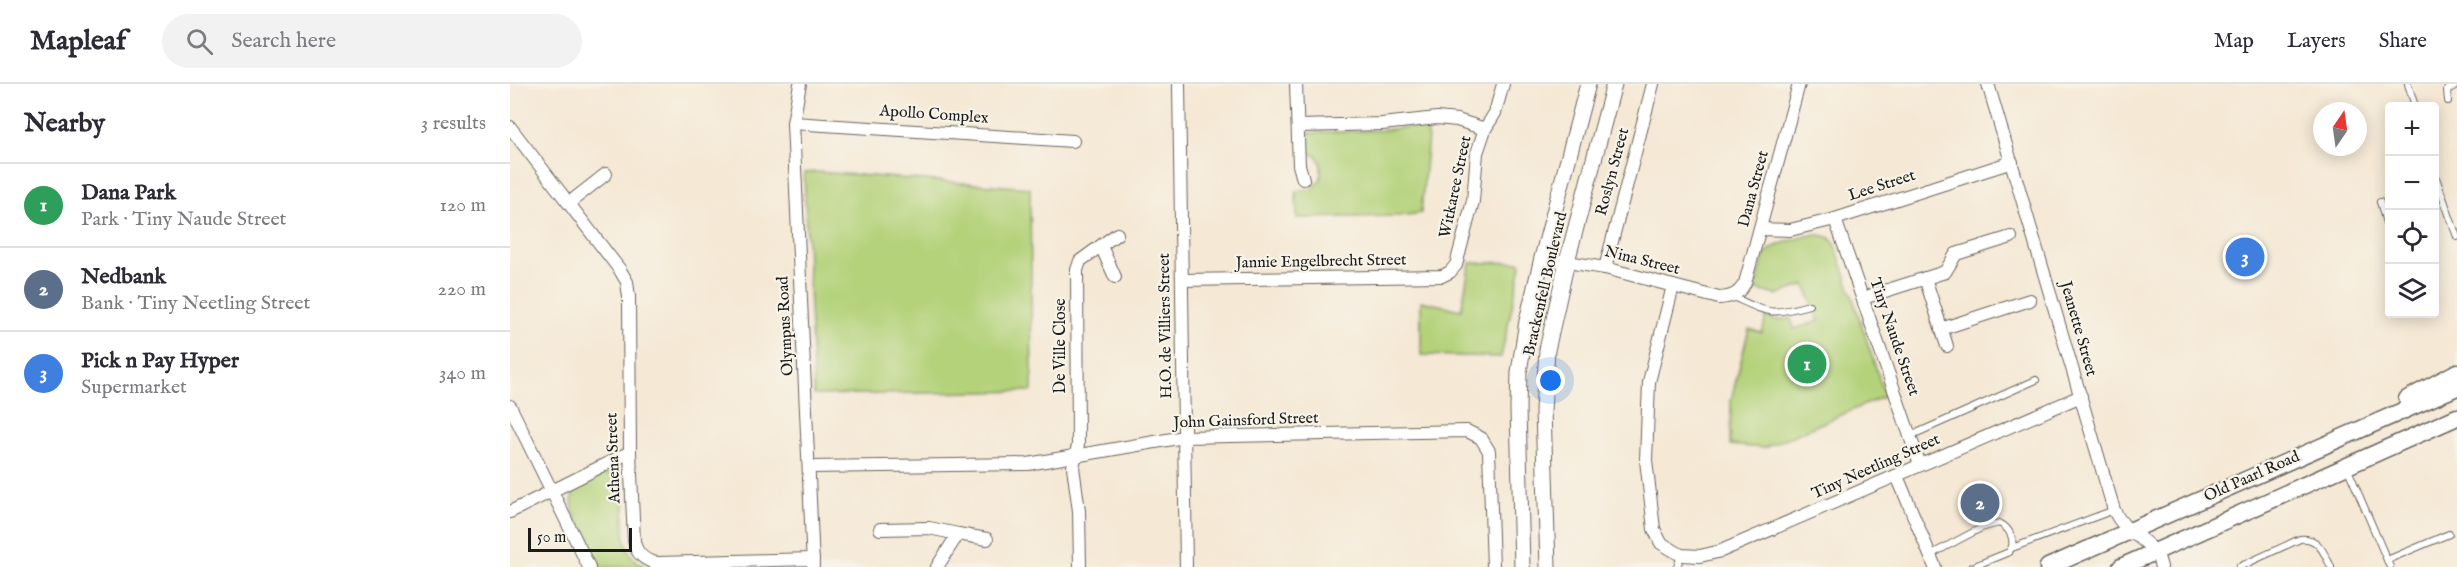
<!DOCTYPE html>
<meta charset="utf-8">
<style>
:root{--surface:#fff;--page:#f2f2f3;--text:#2b2b33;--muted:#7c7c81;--line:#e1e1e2;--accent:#d1495b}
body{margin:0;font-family:"IM FELL English",serif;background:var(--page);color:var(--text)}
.controls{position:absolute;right:18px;top:18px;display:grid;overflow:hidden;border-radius:6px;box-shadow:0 3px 15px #0003}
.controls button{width:54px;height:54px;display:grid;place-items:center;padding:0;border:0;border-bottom:2px solid var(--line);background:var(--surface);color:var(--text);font:30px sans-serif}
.compass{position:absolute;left:1803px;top:18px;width:54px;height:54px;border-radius:50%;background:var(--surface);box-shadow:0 3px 15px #0003;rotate:13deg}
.scale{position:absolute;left:18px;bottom:15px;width:104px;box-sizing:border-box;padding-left:6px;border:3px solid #1c1c1c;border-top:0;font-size:16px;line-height:21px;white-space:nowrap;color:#1c1c1c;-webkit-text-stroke:4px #f7f3e8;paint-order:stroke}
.you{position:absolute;left:1041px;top:297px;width:21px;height:21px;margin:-15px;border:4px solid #fff;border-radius:50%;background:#1a73e8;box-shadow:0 0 0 9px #1a73e833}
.badge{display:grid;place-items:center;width:39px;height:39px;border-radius:50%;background:var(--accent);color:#fff;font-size:20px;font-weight:700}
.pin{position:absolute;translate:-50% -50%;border:3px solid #fff;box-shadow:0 2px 6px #0006}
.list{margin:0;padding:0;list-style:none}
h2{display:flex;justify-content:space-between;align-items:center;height:78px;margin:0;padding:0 24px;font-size:26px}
h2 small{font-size:20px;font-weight:400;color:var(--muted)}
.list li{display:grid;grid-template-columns:39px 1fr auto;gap:18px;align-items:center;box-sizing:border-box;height:84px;padding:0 24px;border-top:2px solid var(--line)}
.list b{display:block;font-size:22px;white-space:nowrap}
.list p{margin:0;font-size:20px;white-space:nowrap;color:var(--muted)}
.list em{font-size:20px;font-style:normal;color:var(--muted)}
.icon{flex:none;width:33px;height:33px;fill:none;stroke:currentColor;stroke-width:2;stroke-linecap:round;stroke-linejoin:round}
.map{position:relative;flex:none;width:1947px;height:483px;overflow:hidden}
header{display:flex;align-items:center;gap:36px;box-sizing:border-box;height:84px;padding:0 30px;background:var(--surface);border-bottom:2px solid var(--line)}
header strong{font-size:28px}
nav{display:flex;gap:33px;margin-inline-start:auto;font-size:21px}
.search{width:420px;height:54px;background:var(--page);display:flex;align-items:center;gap:15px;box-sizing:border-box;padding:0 21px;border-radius:33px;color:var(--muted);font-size:22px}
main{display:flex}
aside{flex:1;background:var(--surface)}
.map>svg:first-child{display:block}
.green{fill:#b3d279;stroke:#68774a;stroke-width:1.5}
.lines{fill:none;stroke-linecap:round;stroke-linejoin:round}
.service-casing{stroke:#68635c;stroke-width:8}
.minor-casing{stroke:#68635c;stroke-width:14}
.tertiary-casing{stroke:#68635c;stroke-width:17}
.secondary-casing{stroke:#68635c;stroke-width:19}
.service{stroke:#fff;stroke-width:6}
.minor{stroke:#fff;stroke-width:12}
.tertiary{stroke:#fff;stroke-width:15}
.secondary{stroke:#fff;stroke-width:16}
.labels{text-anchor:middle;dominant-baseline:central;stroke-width:4.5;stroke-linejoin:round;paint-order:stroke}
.street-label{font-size:16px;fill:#1c1c1c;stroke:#f7f3e8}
</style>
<header>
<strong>Mapleaf</strong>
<div class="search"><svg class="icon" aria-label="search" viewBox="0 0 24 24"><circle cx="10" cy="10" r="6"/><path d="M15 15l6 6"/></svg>Search here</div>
<nav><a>Map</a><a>Layers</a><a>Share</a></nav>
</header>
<main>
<aside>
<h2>Nearby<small>3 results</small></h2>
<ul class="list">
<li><span class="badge" style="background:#2e9e5b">1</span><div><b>Dana Park</b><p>Park · Tiny Naude Street</p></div><em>120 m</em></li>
<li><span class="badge" style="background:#5c6f8a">2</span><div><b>Nedbank</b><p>Bank · Tiny Neetling Street</p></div><em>220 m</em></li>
<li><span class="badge" style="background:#3f7fe0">3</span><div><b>Pick n Pay Hyper</b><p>Supermarket</p></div><em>340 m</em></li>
</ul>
</aside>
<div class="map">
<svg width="1947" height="483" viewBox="0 0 1947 483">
<rect width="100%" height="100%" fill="#f7f3e8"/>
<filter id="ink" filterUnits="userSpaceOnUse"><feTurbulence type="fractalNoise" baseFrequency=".0167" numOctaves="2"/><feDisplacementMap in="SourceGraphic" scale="12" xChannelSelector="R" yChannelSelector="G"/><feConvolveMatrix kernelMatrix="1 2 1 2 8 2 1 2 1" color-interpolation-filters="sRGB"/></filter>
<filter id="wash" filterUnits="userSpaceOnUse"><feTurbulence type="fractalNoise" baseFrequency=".008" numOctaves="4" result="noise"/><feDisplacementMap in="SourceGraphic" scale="24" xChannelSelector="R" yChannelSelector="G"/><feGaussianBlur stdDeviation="1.35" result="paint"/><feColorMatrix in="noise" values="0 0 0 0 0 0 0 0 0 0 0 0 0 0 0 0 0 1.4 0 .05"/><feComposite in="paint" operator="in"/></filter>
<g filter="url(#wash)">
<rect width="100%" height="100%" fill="#f5e8d4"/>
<g class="green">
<path d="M919,41L911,129L889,132L787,134L786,107L802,105L811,95V80L807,72L794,66V49L873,46Z"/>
<path d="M308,88L520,104L522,307L304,311L294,89Z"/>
<path d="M1305,150L1319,153L1325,160L1375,312L1254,364L1220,361L1221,316L1239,245L1252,249L1256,233L1267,236L1281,234L1284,245L1309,237L1295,201L1266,211L1245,205C1250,195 1250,183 1254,173C1262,158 1290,155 1305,150Z"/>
<path d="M1010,178L1011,181L991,273L911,271V217L951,226L960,179Z"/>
<path d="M93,390L105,391L111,398C121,426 101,466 135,483H90C82,467 53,422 65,406C71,398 84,394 93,390Z"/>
</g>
</g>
<g filter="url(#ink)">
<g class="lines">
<defs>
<g id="service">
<path d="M1898,0L1905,22"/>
<path d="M1938,17L1937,6L1947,1"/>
<path d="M1924,88L1947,153"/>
<path d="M1870,118L1878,146"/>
<path d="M1223,213C1259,229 1260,232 1299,221"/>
<path d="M1400,352L1526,296"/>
<path d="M1837,383L1880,483"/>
<path d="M1502,464L1604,426"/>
<path d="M1420,471L1471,444L1489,439C1500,444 1507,458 1499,468L1462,483"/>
<path d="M1877,476L1939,450"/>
<path d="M1167,483L1171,471"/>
<path d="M1729,483L1790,455C1809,453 1814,469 1821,483"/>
</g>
<g id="minor">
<path d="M290,0L283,39L303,482"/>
<path d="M669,0L676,483"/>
<path d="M786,0L789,81L793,95"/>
<path d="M1478,0L1604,426C1614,449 1633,452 1646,469C1648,472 1650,479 1651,483"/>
<path d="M283,39L563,57"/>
<path d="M788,42L872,40L927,34L947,36L975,45"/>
<path d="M0,43L110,186L117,198L119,213L120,368L124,457C126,470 135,477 147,479L303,475"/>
<path d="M59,119L96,90"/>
<path d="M1325,135L1410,381"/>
<path d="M1250,145L1280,146L1325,135L1502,78"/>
<path d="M591,162L605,193"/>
<path d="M1032,174L1095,184L1209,214C1222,213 1228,211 1235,199L1289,0"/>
<path d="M1095,184L1143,0"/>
<path d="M1415,194L1437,262"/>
<path d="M672,196L932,192L940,188L946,181L963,117L967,69L975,45L985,29L993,0"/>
<path d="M1163,202L1139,298L1136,376L1144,445L1151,459L1171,471L1190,472L1211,467L1571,312"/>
<path d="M1353,214L1435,188L1446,170L1501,153"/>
<path d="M1431,245L1520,216"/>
<path d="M0,322L79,483"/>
<path d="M299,383L518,380L674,353L957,347L971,354L979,367L983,483"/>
<path d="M1387,392L1425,483"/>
<path d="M0,428L120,368"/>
<path d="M370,445L419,444L448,450L427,483"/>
<path d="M448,450L477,455"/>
<path d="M570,483L569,427L563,383L568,361L567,186L570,177L607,150"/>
</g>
<g id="tertiary">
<path d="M1012,483L1008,324L1009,288L1017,237L1032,174L1078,0"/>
<path d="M1038,483L1033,326L1037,266L1057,177L1104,0"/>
</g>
<g id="secondary">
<path d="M1897,315L1947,288"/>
<path d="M1538,483L1947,303"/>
<path d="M1611,483L1947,333"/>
</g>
</defs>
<use href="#service" class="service-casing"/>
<use href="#minor" class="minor-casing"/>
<use href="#tertiary" class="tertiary-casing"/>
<use href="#secondary" class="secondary-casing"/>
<use href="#service" class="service"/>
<use href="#minor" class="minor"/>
<use href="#tertiary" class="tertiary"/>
<use href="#secondary" class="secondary"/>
</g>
</g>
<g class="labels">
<g class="street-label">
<text transform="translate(424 31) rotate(4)">Apollo Complex</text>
<text transform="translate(1103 88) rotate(-75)">Roslyn Street</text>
<text transform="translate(1372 102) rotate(-18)">Lee Street</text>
<text transform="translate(946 103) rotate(-78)">Witkaree Street</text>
<text transform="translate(1244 105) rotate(-75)">Dana Street</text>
<text transform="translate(1132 177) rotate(14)">Nina Street</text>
<text transform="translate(811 178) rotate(-1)">Jannie Engelbrecht Street</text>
<text transform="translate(1036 200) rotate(-77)">Brackenfell Boulevard</text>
<text transform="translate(276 242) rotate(-93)">Olympus Road</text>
<text transform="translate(656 242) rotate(-91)">H.O. de Villiers Street</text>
<text transform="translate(1568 245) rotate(74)">Jeanette Street</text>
<text transform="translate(1384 253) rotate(71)">Tiny Naude Street</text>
<text transform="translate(551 262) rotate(-90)">De Ville Close</text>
<text transform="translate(736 337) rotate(-2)">John Gainsford Street</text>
<text transform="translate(104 374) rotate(-92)">Athena Street</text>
<text transform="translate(1366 383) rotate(-24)">Tiny Neetling Street</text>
<text transform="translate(1742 393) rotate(-24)">Old Paarl Road</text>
</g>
</g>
</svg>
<div class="controls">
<button>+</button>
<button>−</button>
<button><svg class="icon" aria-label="locate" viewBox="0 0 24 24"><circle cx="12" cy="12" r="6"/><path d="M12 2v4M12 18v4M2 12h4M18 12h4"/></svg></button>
<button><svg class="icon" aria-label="layers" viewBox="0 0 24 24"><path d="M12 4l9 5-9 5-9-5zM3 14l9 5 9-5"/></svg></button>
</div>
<svg class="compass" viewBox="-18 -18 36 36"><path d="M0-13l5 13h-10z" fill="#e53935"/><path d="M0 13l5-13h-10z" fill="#7c7c81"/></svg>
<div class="scale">50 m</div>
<div class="you"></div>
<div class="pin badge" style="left:1297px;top:280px;background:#2e9e5b">1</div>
<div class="pin badge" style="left:1470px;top:419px;background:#5c6f8a">2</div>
<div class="pin badge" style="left:1735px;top:173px;background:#3f7fe0">3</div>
</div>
</main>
